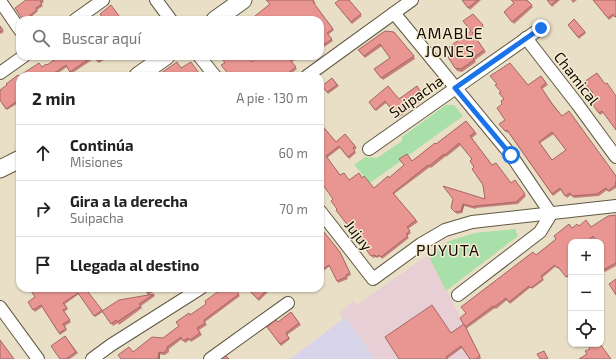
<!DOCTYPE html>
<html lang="es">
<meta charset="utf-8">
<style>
:root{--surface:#fff;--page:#f2f2f2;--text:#222;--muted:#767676;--line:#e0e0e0}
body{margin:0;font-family:"Exo 2",sans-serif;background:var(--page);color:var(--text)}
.controls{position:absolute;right:12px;bottom:12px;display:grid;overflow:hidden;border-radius:8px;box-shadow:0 1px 3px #0004}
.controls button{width:36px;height:36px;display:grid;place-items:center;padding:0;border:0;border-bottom:1px solid var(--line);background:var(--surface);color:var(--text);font:20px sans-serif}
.stop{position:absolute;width:12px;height:12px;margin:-9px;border:3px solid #1a73e8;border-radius:50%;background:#fff}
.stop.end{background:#1a73e8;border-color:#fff;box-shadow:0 1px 4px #0008}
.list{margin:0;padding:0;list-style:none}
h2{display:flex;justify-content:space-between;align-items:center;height:52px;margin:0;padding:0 16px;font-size:17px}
h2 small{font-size:13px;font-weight:400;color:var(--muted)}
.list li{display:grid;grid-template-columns:26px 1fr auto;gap:12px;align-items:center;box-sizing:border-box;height:56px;padding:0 16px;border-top:1px solid var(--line)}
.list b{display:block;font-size:15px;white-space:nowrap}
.list p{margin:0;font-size:13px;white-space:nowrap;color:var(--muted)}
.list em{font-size:13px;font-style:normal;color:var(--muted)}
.icon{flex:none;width:22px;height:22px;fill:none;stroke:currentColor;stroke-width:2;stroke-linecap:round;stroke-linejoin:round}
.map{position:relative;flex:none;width:616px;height:359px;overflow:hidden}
.search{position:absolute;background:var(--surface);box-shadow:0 1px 3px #0004;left:16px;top:16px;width:308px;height:44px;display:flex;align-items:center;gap:10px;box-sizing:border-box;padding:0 14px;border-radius:12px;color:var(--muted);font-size:15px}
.panel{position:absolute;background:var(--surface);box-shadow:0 1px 3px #0004;left:16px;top:72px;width:308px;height:220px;border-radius:12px}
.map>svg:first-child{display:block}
.industrial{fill:#d7d3e8}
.education{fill:#e8ced5}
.green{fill:#a9dfa9}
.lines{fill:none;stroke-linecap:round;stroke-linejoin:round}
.street-casing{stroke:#615843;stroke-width:14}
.secondary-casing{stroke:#615843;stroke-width:19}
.street{stroke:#fff;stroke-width:12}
.secondary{stroke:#fff;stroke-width:17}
.wall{fill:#c8807d;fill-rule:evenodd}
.shaded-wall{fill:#a36866}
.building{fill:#e99591;stroke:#a36866;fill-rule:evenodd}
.route{stroke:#1a73e8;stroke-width:5}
.labels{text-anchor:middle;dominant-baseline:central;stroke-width:3;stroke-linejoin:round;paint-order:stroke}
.street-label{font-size:15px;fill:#110d05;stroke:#f7ecd3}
.neighbourhood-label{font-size:16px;letter-spacing:1px;fill:#110d05;stroke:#f7ecd3}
</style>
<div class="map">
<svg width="616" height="359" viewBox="0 0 616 359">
<rect width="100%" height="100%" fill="#e9dfc6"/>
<path class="industrial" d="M346,317L375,359H290Z"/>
<path class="education" d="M428,255L482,359H375L346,317L343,319L339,314L353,301L357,305Z"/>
<g class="green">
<path d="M446,105H454L463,116L370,183L354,165L365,157L377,158L402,141V137Z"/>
<path d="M515,229L518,236L446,291L428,255L449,241L475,233Z"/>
</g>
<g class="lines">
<defs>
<g id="street">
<path d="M156,0L171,20"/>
<path d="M0,1L20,30"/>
<path d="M394,13L511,155L551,214L540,232L458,295"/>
<path d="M75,20L103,0"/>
<path d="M526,38L578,105L616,157"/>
<path d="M199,56L215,76"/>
<path d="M0,73L24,56"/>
<path d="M307,76L412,0"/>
<path d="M369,149L541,28"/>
<path d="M320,211L373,279L421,244L445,230L472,222L616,206"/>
<path d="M0,307L38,359"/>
<path d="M92,359L111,345L201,288"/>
<path d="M210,359L288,303"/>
</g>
<g id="secondary">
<path d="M215,20L243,0"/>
<path d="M138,76L166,56"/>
<path d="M0,169L20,159"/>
</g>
</defs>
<use href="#street" class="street-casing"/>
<use href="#secondary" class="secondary-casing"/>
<use href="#street" class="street"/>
<use href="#secondary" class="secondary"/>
</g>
<g class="wall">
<path d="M43,0L44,2L41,4L43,6L37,10L38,11L28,20H23Z"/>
<path d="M313,0L316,3L314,4L334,30L328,35L333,41L321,49L322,51L320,53V20L282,19L281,20H250L270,5Z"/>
<path d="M349,0L362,16L352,24L335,3Z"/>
<path d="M462,0H481L470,10Z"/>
<path d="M527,0L533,7L514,24L504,12L514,3Z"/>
<path d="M547,0H560L552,7Z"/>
<path d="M571,0H577L573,3Z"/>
<path d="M593,0H616V18L614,16L609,20Z"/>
<path d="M473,14L484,27L474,35L473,34L486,52L475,60L476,62L462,72L457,71L448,57L453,53L471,31Z"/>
<path d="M574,19L586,33L579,39L568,25Z"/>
<path d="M0,26L4,32L0,34Z"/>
<path d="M385,31L414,56L415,59L383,80L374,69L390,58L382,46L365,58L358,50Z"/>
<path d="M60,56H110L99,63L95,58L71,74L67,67L54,76H20V102L7,110L0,100L19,76L47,65Z"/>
<path d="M260,56H300L292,62L297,69L288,76H230L225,63L251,62Z"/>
<path d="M541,76L548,85L542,89L553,104L562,116L616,176V188L609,192L607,190L599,196L574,198L571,195L567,198L561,190L553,196L508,132L507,133L499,124L505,120L502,104ZM554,134L566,150L552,160L540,143Z"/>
<path d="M332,78L339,86L328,94L322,86Z"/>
<path d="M605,84L603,113L600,115L587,97Z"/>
<path d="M417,86L425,98L398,118L386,103L376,111L369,102L399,99Z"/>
<path d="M466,121L477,134L472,138L492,165L511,183L515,180L526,196L518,204L476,208V209L464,206L462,213L457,214L451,208L485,199L483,185L474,167L472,159L461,145L446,157V156L431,168L430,167L394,194L418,222L408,229L411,233L407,236L409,238L382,259L380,256L378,258L376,257L373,258L336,210L337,209L333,199L320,123L336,142L345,134L357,148L354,150L356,153L349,159L340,148L327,158L340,175L349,180L362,178L374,188L436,144Z"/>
<path d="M616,215V266L605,272L602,268H601V250L602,249L594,238L589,242H571V256L570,257L571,259V277L568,278L560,268L559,269L556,266L542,278L544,280L532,289L531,287L510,304L507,300L496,309L495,308L466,329L481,358L480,359H470L462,348L447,359H399L451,333L464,324L536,255L572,228L579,226L591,227Z"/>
<path d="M320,227L341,254L351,275L347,277L348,279L338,283L330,266L322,272L320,270Z"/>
<path d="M85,288L102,311L148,295L143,288H165L160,291L158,289L150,294H154L155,296L141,306L142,308L119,325L118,323L113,326L103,312L95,317L79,294L65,304L68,309L64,312L71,322L65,326L67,330L60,335L42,307L35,312L28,302L55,290Z"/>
<path d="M234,288L240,296L205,322L207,325L199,330L202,335L191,342L190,340L185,343L182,339L169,349V352L165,355L133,352L163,338L179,326L190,315Z"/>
<path d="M246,288H269L270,290L259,301Z"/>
<path d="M291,312L301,325L287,335L290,339L281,346L267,327L278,322Z"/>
<path d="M65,336L78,353L70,359H60Z"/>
</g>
<g class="shaded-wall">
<path d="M463,204L464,206L462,213L461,211Z"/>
<path d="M159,352L160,354V359H158Z"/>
</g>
<g class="building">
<path d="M26,0H43L40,2L42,4L36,8L37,10L24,20H23L15,8Z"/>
<path d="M266,0H313L314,1L313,2L333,29L327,33L332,39L320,47V20H283L281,18L278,20H250L270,4Z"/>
<path d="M339,0H349L361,14L351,22L335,3Z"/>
<path d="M462,0H478L468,8Z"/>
<path d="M511,0H527L532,5L512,22L504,12L514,3Z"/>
<path d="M547,0H557L551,5Z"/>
<path d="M593,0H616V16L615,17L613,14L608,18Z"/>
<path d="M111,5L122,20H104L100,14Z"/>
<path d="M473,14L483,25L473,33L472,32L484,50L473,58L474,60L461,69L455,68L448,57L453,53L449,47L471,31L463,21Z"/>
<path d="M574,19L585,32L578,37L568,25Z"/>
<path d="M0,26L3,30L0,32Z"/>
<path d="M385,31L394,32L414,56L381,78L374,69L390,58L380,44L364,56L358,50Z"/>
<path d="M60,56H93L70,72L66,65L50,76H20V99L6,109L0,100V90L7,85L6,84L18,75L19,76L39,63L42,67L46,64L47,65Z"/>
<path d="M94,56H106L98,62Z"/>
<path d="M220,56H247L251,62L260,56H296L290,60L296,67L284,76H230L221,65L225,63Z"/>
<path d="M177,62L181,68L191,62L201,76H157Z"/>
<path d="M510,63L528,85L541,76L546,83L541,87L552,104L562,116L569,111L616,176V182L615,183L616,185L608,191L606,188L597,194L572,196L570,193L565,196L560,188L552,194L507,130L505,131L499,124L505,120L497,108L502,104L501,101L504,99L499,93L501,92L495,85L497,84L490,76ZM552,132L566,150L552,160L539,142Z"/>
<path d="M597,73L605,84L607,83L616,96V130L602,111L599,113L587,97L593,93L584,82Z"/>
<path d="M332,78L337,85L327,92L322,86Z"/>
<path d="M388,86L399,99L417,86L424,97L397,116L385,101L375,110L369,102Z"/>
<path d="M466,121L475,132L470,136L492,165L496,163L511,183L515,180L525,194L516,202L475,206V207L463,204L461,211L455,212L451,208L453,199L443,186L485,199L483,185L472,169L474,167L470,161L472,159L459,143L445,155L444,154L429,166L428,165L393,193L416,220L407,227L410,231L406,234L408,236L381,257L379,255L376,257L375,255L371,256L336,210L337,209L331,201L333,199L320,181V123L336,142L345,134L355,146L353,148L355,151L348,157L339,146L326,156L340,175L344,173L349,180L359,173L362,178L364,176L374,188L388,176L389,178L404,165L399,159L407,154L412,161L435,143L436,144Z"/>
<path d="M616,215V263L603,270L601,266V250L602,249L601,247V242H597L593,236L586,242H571V253L568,255L571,258V274L566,277L558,267L557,268L555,265L541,276L543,279L531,288L529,286L509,302L506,298L494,307L493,306L465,327L460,318L466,313L461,307L533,252L536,255L556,239L554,236L569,224L572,228L577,224L579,226L586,220L591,227L608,216Z"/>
<path d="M320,227L340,252L350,273L346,275V277L337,281L329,265L321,270L320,269Z"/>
<path d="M616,279V295L609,284Z"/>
<path d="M29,288H53L55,290L58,288H85L102,310L94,316L78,293L63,303L67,308L63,310L70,320L63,324L66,329L59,333L41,305L33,310L28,302L35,297Z"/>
<path d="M143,288H155L147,293Z"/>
<path d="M223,288H224L227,292L232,288H234L239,294L204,320L205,323L197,328L200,333L190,340L188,338L183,341L181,337L167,347V350L163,353L159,352L158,359H121L118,355L129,347L133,352L152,337L163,338L179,326L176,322L189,313L190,315L206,304L205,301Z"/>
<path d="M247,288H269L258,299Z"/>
<path d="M154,294L139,304L141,306L117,322L116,320L111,324L102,311L119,300Z"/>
<path d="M432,305L451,333L464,324L480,356L476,359H470L461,346L446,357L447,359H399L385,337Z"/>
<path d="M291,312L299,323L286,333L289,338L280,344L267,327L276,320L278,322Z"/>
<path d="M65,336L76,352L66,359H60L51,346Z"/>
<path d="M0,340L14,359H0Z"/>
<path d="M587,344H600L611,359H579L587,354L585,351L590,349Z"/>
<path d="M544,351L548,359H540L537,354Z"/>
<path d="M226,356L229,359H222Z"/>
</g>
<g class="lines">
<path class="route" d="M511,155L455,88L541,28"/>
</g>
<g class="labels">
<g class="street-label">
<text transform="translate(577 78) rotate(52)">Chamical</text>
<text transform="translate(416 96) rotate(-35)">Suipacha</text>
<text transform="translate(359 235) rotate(52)">Jujuy</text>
</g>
<g class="neighbourhood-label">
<text x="450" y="32">AMABLE<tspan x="450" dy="18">JONES</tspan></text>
<text x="448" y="249">PUYUTA</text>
</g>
</g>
</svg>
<div class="controls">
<button>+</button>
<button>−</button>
<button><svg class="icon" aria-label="locate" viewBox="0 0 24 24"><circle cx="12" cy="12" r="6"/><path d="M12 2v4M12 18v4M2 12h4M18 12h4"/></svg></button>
</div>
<div class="stop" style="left:511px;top:155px"></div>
<div class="stop end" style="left:541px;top:28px"></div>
<div class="search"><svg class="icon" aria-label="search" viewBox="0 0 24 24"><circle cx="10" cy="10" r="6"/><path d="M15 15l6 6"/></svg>Buscar aquí</div>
<section class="panel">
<h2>2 min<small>A pie · 130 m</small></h2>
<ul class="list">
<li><svg class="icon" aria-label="ahead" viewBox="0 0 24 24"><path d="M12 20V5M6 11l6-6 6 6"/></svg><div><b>Continúa</b><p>Misiones</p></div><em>60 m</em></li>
<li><svg class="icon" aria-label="right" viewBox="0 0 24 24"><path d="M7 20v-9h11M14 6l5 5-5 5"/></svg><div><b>Gira a la derecha</b><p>Suipacha</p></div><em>70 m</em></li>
<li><svg class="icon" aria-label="arrive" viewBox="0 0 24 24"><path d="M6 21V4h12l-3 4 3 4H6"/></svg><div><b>Llegada al destino</b></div></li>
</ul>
</section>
</div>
